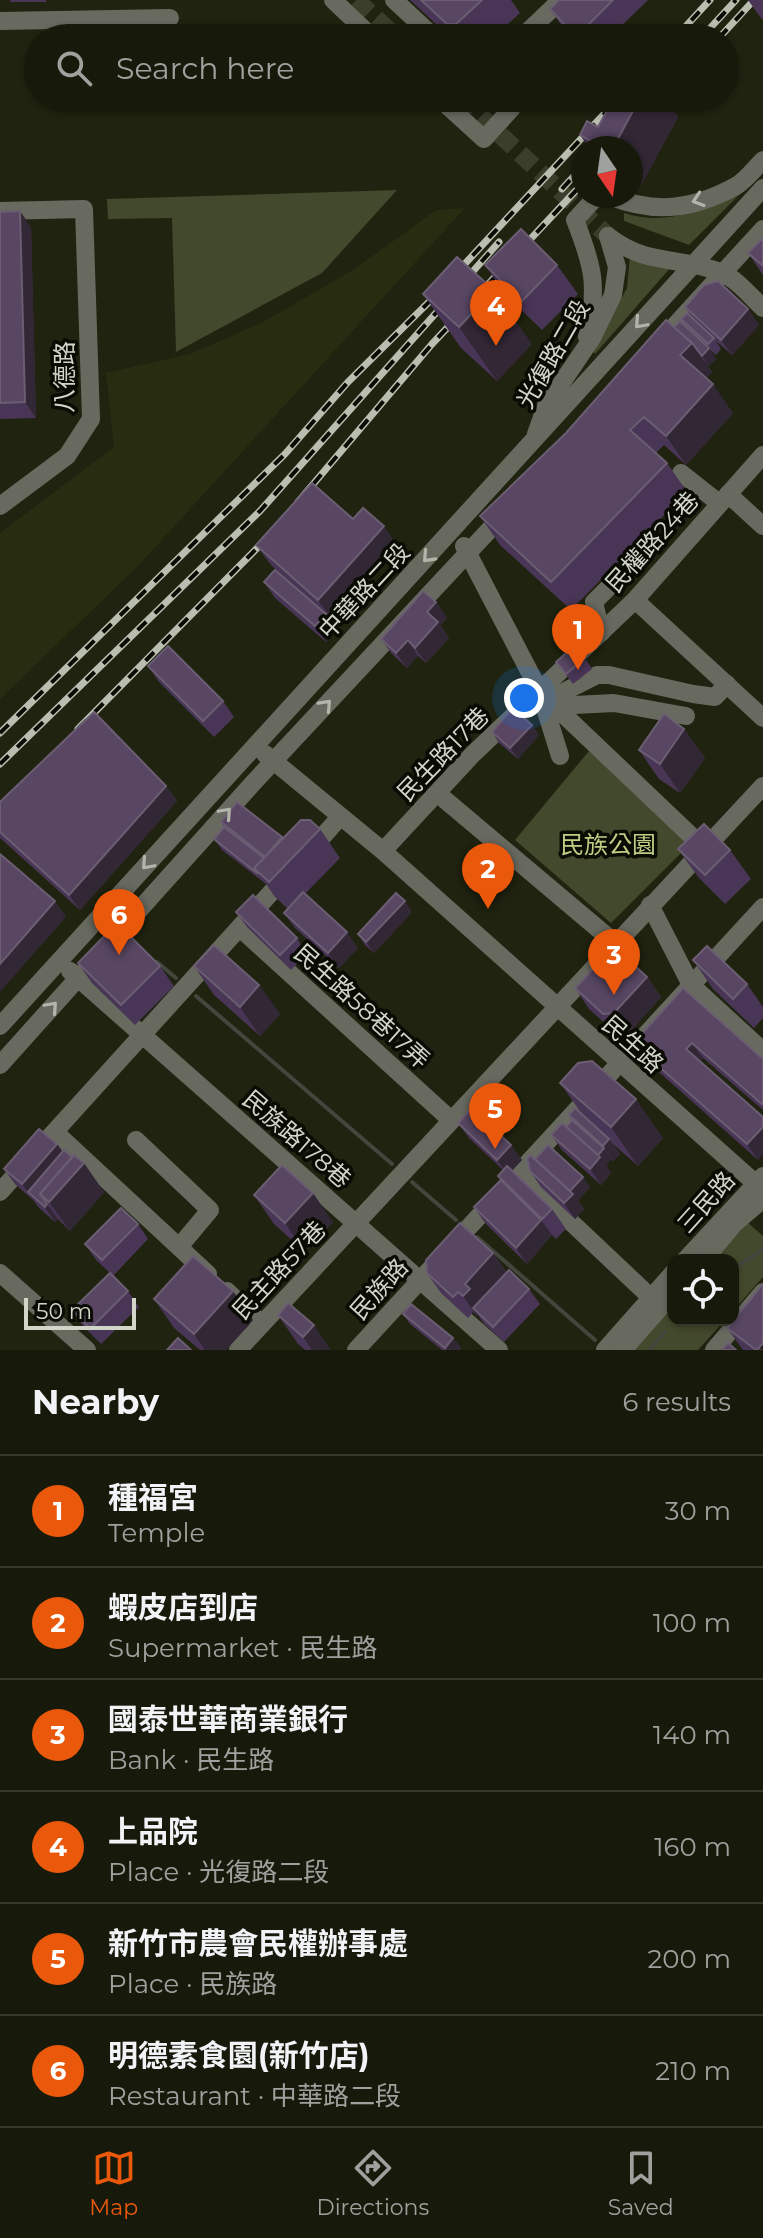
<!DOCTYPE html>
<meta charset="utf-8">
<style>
:root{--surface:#171a0b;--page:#202314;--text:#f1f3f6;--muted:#9ea19d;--line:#36382c;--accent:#ea580c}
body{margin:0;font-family:Montserrat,"Noto Sans TC",sans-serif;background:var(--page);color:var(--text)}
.controls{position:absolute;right:24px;bottom:24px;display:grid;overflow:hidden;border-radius:16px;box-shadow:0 2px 6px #0004}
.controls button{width:72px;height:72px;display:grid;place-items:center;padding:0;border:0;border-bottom:2px solid var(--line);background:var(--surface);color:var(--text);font:40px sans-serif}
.compass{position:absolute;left:571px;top:136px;width:72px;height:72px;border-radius:50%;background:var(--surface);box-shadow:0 2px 6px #0004;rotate:167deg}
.scale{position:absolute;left:24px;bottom:20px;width:112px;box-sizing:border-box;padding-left:8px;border:4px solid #d2d6c9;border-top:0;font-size:22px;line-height:28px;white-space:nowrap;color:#d2d6c9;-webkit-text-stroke:6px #0a0c04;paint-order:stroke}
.you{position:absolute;left:524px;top:698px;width:28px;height:28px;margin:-20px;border:6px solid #fff;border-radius:50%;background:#1a73e8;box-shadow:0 0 0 12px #1a73e833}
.badge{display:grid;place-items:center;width:52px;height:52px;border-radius:50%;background:var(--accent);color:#fff;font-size:26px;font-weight:700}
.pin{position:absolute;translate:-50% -66px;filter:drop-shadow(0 2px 4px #0008)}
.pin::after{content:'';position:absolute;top:42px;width:28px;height:24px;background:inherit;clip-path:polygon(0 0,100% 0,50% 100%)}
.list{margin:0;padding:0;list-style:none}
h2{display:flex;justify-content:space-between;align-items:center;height:104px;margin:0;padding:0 32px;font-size:34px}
h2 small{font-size:26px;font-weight:400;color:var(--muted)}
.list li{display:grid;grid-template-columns:52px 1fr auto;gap:24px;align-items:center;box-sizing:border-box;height:112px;padding:0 32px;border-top:2px solid var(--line)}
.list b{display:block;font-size:30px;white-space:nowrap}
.list p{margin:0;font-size:26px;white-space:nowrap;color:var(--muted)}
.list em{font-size:26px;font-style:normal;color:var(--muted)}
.icon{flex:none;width:44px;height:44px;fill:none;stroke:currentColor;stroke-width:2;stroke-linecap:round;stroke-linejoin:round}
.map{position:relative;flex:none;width:763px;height:1350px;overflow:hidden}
.search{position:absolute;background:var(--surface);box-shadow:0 2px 6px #0004;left:24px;right:24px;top:24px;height:88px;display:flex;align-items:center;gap:20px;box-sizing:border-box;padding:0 28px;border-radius:44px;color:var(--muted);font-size:30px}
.sheet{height:776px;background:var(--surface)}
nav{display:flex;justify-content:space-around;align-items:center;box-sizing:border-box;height:112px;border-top:2px solid var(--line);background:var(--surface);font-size:22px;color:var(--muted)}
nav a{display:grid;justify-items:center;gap:4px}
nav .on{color:var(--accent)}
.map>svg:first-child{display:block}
.built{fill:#282d11}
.green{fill:#43492c}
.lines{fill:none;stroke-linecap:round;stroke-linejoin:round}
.stream{stroke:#43463c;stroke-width:4}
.minor-tunnel{stroke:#3a3e2b;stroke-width:18;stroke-dasharray:18 9;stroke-linecap:butt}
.minor{stroke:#686a60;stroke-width:18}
.rail-casing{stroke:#babeb0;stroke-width:7}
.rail{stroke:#0a0c04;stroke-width:4;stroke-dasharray:12;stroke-linecap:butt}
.wall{fill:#493556}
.shaded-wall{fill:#322734}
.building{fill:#584662;stroke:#6b5d72;stroke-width:2}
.oneway{stroke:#b2b6aa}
.labels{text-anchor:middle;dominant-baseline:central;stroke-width:7;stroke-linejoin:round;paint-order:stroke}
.street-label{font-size:24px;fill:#d2d6c9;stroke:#0a0c04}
.park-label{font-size:24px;fill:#bece84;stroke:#0a0c04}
</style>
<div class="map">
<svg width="763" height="1350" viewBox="0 0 763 1350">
<rect width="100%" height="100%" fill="#1f230f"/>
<path class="built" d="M465,208L138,566L0,699V533L114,447L106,373L190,354L263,322L353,270L436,210Z"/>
<g class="green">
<path d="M397,190L322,273L176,352L172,218L108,219L107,199Z"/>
<path d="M744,190L689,245L624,221V213C668,227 705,209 744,190Z"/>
<path d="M630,256L671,267L595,354L593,351L627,288Z"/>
<path d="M589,751L692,842L611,923L515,840Z"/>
<path d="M747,1222L763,1236V1277L733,1311V1260H712Z"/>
<path d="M673,1302V1320H725L698,1350H633Z"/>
</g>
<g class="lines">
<g class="stream">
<path d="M157,962L176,978"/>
<path d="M196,996L392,1164"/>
<path d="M412,1182L456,1220"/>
<path d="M477,1237L595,1340"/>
<path d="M733,1269L762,1250"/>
<path d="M650,1350L665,1332"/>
</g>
<g class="minor-tunnel">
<path d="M356,0L397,38"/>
<path d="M461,98L608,236"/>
</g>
<g class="minor">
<path d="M333,0L373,38"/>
<path d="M394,0L435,38"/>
<path d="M0,21L170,18"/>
<path d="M521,38L561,0"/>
<path d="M439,98L484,139L512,108L502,98"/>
<path d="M609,196C655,214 692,210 736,186C746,180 755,168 763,160"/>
<path d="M0,211L84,209L91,419L67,456L0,506"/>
<path d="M608,236C646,266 679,256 720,272C736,278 751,297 763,308"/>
<path d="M587,337C598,287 594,268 575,220L597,196"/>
<path d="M657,345L763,229"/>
<path d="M536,434L546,406L592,338L613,295L617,267L608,236"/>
<path d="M681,473L719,503"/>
<path d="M728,494L763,526"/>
<path d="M464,546L540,692L560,756"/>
<path d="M635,600L763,718"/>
<path d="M601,633L594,602L616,580"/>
<path d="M542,694L704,848"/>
<path d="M548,700L597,675H609L693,694L715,697L727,684"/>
<path d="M554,706L614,703L686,716"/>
<path d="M265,754L383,851L763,1190"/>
<path d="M437,793L615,943"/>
<path d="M383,851L472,755L635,600L763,455"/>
<path d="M307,854L340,817"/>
<path d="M650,905L691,985L763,1051"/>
<path d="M240,928L451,1120"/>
<path d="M70,971L499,1350"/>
<path d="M0,1026L763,188"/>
<path d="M0,1065L254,782L506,512"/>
<path d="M55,1132L208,1274"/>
<path d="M136,1140L210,1210L179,1247"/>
<path d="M519,1173L661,1307"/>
<path d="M0,1192L287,875"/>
<path d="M685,1260L763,1176"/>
<path d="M704,1260L734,1224L763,1199"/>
<path d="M0,1273L87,1350"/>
<path d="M227,1291L262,1324"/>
<path d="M238,1350L763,786"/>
<path d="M356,1350L763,907"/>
<path d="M605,1350L673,1273"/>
<path d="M623,1350L673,1293"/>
<path d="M714,1350L763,1292"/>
</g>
<defs>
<g id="rail">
<path d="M675,38L710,0"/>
<path d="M701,38L736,0"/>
<path d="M719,38L754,0"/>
<path d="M562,189L583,166"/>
<path d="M298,502L432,344L583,183"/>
<path d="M78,729L272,533"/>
<path d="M0,733L285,454L348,382L434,297L619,98"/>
<path d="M0,764L260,511L499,242"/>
</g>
</defs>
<use href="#rail" class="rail-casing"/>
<use href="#rail" class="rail"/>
</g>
<g class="wall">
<path d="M10,0H46V2H11Z"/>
<path d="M410,0H511L520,13L493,38H451Z"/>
<path d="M559,0H648L609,38H572L564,29L550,9Z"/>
<path d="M748,0H763V20L761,18Z"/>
<path d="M614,98H665L678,117L638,191L631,187V148H589L580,135L598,127Z"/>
<path d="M0,212L31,227L36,418L0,419Z"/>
<path d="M763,238V275L748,253Z"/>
<path d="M485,265H557L578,294L542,330L505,294Z"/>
<path d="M423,294L532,344L497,381L461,348Z"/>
<path d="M685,307L748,309L759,325L732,355L716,341L721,349L716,355L710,350L716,359L709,366L705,362L712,372L706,378L733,413L686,465L664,445L656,453L667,463L687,492L571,610L500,545L480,516L674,327L688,329L681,319L692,318Z"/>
<path d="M353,519L398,547L332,620L327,616L337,629L326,642L275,598L264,582L300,592L271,565L256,545Z"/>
<path d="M436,602L447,618L440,625L449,638L426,663L418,656L407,668L392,654L381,639Z"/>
<path d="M585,658L592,669L573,684L556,662Z"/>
<path d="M148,666L223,701L234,717L214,737L159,682Z"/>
<path d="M532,725L539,735L518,759L499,743L492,732Z"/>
<path d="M684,729L705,758L680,793L659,779L639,750Z"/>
<path d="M166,786L177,801L80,910L0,838V802Z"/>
<path d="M221,822L283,838L320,829L340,858L305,894L358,948L339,968L295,928L284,913L288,909L275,897L266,884L222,850L214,839L224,827Z"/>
<path d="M678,849L730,850L751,879L725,904L699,878Z"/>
<path d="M236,912L297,938L307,954L291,970L247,927Z"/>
<path d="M412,912L374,953L365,945L358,934Z"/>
<path d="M693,960L747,984L763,1007V1018L754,1028L713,989Z"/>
<path d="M78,963L160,966L174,986L135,1025L92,983Z"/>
<path d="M194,966L259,985L280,1014L260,1036L214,995Z"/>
<path d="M603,967L647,977L661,997L629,1033L617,1034L589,1009L575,988Z"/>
<path d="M683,988L763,1059V1110L703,1058L700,1062L763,1117V1154L758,1160L651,1065L640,1050Z"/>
<path d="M560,1083L663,1138L638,1166L613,1144L620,1154L613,1161L611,1159L606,1165L611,1173L601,1185L562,1150L551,1135L566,1127L572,1120L569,1115L582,1114Z"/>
<path d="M458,1123L522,1160L512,1170L552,1209L566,1229L556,1239L552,1235L527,1264L485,1223L474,1207L501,1180L498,1176L503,1170L469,1138Z"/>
<path d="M57,1144L63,1152L104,1192L70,1231L58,1219L55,1222L39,1208L33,1200L15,1184L4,1169Z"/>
<path d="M535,1159L590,1187L578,1201L584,1209L575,1219L541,1187L530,1171Z"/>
<path d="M254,1195L333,1222L305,1252L274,1224Z"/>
<path d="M138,1224L148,1239L113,1276L128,1291L139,1307L101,1344L83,1326L72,1310L110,1273L96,1260L85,1244Z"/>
<path d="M493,1253L507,1273L529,1289L540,1304L504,1342L484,1324L478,1315L477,1316L473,1312L468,1318L441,1293L427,1273Z"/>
<path d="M154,1299L253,1320L226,1350H200L174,1328Z"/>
<path d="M403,1314L453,1338L461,1348L459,1350H442L410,1324Z"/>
<path d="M278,1315L331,1350H305L298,1344Z"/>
<path d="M727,1328L763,1350H743Z"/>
</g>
<g class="shaded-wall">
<path d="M640,98H665L678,117L638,191L631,180V148H613Z"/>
<path d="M20,211L31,227L36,418L25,402Z"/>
<path d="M494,290L532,344L497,381L459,327Z"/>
<path d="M748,309L759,325L732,355L721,340Z"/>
<path d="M692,343L712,372L701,384L680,355Z"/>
<path d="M709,348L716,359L709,366L702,356Z"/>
<path d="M713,384L733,413L686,465L666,436Z"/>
<path d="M384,526L398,547L332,620L318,600Z"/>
<path d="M436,602L447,618L440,625L449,638L426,663L415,648L427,612Z"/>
<path d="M326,614L337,629L326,642L315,626Z"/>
<path d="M408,640L418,656L407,668L396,653Z"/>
<path d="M532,725L539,735L518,759L510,748Z"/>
<path d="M684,729L705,758L680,793L660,764Z"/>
<path d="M166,786L177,801L80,910L69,895Z"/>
<path d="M55,901L66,917L0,992V964Z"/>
<path d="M405,901L412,912L374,953L366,942Z"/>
<path d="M347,932L358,948L339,968L328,953Z"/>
<path d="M647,977L661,997L629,1033L614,1013Z"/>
<path d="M259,985L280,1014L260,1036L240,1007Z"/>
<path d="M692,1043L703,1058L697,1065L686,1049Z"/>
<path d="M636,1099L663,1138L638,1166L611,1127Z"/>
<path d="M763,1127V1154L758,1160L747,1144Z"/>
<path d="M609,1139L620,1154L613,1161L603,1146Z"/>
<path d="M57,1144L68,1160L28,1192L33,1200L22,1184Z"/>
<path d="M511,1145L522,1160L508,1175L497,1160Z"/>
<path d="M604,1148L611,1159L606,1165L611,1173L601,1185L590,1169L597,1156Z"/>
<path d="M84,1163L104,1192L70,1231L49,1202Z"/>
<path d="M583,1177L590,1187L578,1201L584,1209L575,1219L564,1203L569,1192Z"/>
<path d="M313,1193L333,1222L305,1252L285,1223Z"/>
<path d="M47,1204L58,1219L55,1222L45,1207Z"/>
<path d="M541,1220L552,1235L527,1264L516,1248Z"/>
<path d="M493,1253L507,1274L473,1308L478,1315L477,1316L463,1296L465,1284Z"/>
<path d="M233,1291L253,1320L226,1350H205L194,1334Z"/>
<path d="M314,1325L331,1350H312L303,1337Z"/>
<path d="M453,1338L461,1348L459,1350H447L445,1348Z"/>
</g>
<g class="building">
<path d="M421,0H482L456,24H447Z"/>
<path d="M559,0H613L576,37L550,9Z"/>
<path d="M614,98H640L613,148H604L580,135L587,121L598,127Z"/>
<path d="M20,211L25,402L0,403V212Z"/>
<path d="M521,229L557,265L522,301L485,265Z"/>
<path d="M763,238V266L748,253Z"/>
<path d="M457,257L494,290L459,327L423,294Z"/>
<path d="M718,281L748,309L721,340L685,307L704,285Z"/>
<path d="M687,313L714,338L708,344L681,319Z"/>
<path d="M666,320L692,343L680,355L713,384L666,436L644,417L630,430L667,463L551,582L480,516L566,433Z"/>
<path d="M680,321L709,348L702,356L692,343L674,327Z"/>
<path d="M312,483L353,519L363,508L384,526L318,600L256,545Z"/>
<path d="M275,570L326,614L315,626L264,582Z"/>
<path d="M423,591L436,602L427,612L438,622L415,648L408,640L396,653L381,639Z"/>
<path d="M168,646L223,701L203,721L148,666Z"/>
<path d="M574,646L585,658L566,674L556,662Z"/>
<path d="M513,708L532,725L510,748L492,732Z"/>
<path d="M94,712L166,786L69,895L0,832V802Z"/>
<path d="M664,714L684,729L660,764L639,750Z"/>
<path d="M237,802L282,837L265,857L221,822Z"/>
<path d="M301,820H310L320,829L269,882L254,868Z"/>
<path d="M704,824L730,850L705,875L678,849Z"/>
<path d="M224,827L264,858L254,868L258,874L214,839Z"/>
<path d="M0,854L55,901L0,964Z"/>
<path d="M303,892L347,932L328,953L284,913Z"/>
<path d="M396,893L405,901L366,942L358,934Z"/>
<path d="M253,895L297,938L280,955L236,912Z"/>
<path d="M117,923L160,966L121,1005L78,963Z"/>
<path d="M214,945L259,985L240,1007L194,966Z"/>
<path d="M707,946L747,984L733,999L693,960Z"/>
<path d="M618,950L647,977L614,1013L603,1014L575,988L599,963L603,967Z"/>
<path d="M683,988L763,1059V1105L692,1043L686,1049L763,1117V1127L747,1144L640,1050V1036Z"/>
<path d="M592,1061L636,1099L611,1127L560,1083L578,1063Z"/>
<path d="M472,1108L511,1145L497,1160L458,1123Z"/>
<path d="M575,1108L609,1139L603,1146L569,1115Z"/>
<path d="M572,1120L604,1148L598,1155L566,1127Z"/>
<path d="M562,1123L600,1157L590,1169L551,1135Z"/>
<path d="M39,1129L57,1144L22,1184L4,1169Z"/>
<path d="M548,1145L583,1177L570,1191L535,1159Z"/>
<path d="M64,1150L72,1157L40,1194L47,1204L45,1207L28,1192Z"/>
<path d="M74,1155L84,1163L49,1202L40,1194Z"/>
<path d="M530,1155L573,1194L564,1203L530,1171L527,1159Z"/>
<path d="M282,1165L313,1193L285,1223L254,1195Z"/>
<path d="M507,1166L552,1209L542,1219L498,1176Z"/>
<path d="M501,1180L541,1220L516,1248L474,1207Z"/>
<path d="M121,1208L138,1224L102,1260L85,1244Z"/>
<path d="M460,1223L493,1253L465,1284L470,1289L463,1296L458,1292L453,1297L427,1273L426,1260Z"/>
<path d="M193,1256L233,1291L194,1334L154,1299Z"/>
<path d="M509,1270L529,1289L493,1327L473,1308Z"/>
<path d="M110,1273L128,1291L90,1329L72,1310Z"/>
<path d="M763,1284V1343L757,1350H756L727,1328Z"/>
<path d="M288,1303L314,1325L303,1337L278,1315Z"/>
<path d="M411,1304L453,1338L445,1348L403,1314Z"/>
<path d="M178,1338L191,1350H167Z"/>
<path d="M728,1343L736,1350H722Z"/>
</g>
<defs><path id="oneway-chevron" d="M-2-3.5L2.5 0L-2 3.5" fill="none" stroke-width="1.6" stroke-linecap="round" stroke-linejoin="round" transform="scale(2)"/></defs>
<g class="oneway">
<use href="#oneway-chevron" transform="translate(698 200) rotate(162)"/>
<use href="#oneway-chevron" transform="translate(640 323) rotate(132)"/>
<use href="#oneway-chevron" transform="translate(428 557) rotate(133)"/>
<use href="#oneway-chevron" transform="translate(326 705) rotate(-47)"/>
<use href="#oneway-chevron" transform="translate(226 813) rotate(-48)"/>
<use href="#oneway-chevron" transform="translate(147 864) rotate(132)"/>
<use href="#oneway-chevron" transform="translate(52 1007) rotate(-48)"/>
</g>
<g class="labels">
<g class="street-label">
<text transform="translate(553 354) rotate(-60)">光復路二段</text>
<text transform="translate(64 377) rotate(-90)">八德路</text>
<text transform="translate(652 542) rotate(-48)">民權路24巷</text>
<text transform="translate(364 591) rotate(-47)">中華路二段</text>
<text transform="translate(443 754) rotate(-46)">民生路17巷</text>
<text transform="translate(362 1006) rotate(42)">民生路58巷17弄</text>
<text transform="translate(633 1044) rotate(42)">民生路</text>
<text transform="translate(297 1139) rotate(41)">民族路178巷</text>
<text transform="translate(706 1202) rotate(-48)">三民路</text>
<text transform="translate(279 1270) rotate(-47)">民主路57巷</text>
<text transform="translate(379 1289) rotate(-48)">民族路</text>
</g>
<g class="park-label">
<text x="608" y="844">民族公園</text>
</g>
</g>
</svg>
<div class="controls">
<button><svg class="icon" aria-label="locate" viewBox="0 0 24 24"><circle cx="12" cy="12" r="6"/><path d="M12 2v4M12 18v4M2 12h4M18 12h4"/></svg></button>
</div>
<svg class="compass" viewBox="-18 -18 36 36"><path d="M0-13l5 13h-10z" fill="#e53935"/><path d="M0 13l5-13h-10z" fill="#9ea19d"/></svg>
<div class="scale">50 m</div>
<div class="you"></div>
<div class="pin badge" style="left:578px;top:670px">1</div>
<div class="pin badge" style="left:488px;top:909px">2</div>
<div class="pin badge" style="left:614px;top:995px">3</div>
<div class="pin badge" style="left:496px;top:346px">4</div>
<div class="pin badge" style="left:495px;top:1149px">5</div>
<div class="pin badge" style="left:119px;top:955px">6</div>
<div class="search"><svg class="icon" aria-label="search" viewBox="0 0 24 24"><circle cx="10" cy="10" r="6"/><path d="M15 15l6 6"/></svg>Search here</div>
</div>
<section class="sheet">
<h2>Nearby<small>6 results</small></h2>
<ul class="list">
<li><span class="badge">1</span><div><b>種福宮</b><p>Temple</p></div><em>30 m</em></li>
<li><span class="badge">2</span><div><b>蝦皮店到店</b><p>Supermarket · 民生路</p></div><em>100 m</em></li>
<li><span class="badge">3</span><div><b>國泰世華商業銀行</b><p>Bank · 民生路</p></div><em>140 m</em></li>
<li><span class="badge">4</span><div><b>上品院</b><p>Place · 光復路二段</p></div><em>160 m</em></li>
<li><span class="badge">5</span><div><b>新竹市農會民權辦事處</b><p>Place · 民族路</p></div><em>200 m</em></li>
<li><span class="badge">6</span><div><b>明德素食園(新竹店)</b><p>Restaurant · 中華路二段</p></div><em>210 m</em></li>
</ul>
</section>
<nav>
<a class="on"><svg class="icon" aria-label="map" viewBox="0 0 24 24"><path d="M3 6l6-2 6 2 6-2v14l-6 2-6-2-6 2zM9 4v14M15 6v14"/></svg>Map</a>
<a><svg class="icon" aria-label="directions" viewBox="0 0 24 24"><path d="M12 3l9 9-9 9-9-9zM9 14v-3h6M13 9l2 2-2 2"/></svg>Directions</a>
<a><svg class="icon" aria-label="saved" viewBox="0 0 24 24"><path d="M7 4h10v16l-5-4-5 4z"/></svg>Saved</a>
</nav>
